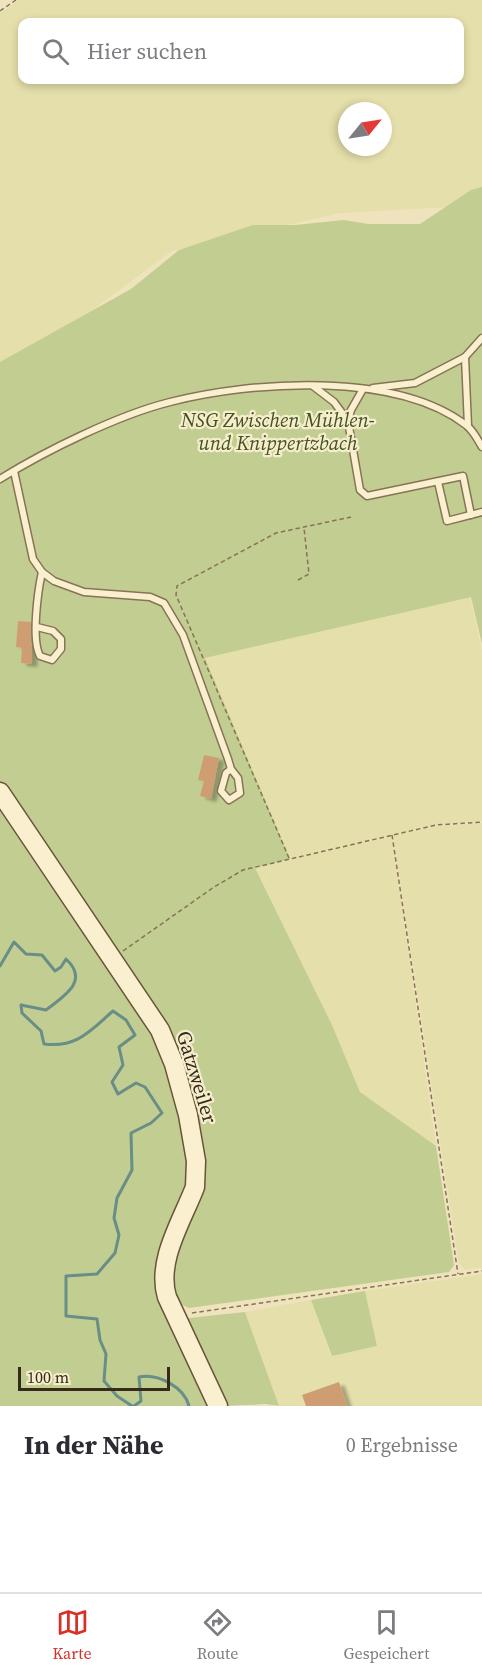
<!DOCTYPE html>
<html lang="de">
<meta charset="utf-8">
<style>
:root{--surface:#fff;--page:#f2f2f3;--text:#2b2b33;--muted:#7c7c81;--line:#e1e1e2;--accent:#d93025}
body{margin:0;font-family:"Source Serif 4",serif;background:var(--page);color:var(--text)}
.compass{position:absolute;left:338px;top:102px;width:54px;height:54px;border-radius:50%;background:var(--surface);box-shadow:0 3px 9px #0003;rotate:60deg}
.scale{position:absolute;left:18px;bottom:15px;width:152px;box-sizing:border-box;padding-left:6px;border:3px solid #362a1b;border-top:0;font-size:16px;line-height:21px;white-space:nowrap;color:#362a1b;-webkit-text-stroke:4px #f6edcd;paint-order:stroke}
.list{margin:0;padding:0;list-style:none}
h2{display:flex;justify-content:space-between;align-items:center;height:78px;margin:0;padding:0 24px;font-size:26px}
h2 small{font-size:20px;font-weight:400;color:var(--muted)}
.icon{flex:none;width:33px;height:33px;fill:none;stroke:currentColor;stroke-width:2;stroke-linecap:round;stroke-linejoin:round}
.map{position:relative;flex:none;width:482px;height:1406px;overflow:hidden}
.search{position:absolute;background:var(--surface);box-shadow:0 3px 9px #0003;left:18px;right:18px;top:18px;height:66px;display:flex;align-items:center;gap:15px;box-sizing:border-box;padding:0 21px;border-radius:12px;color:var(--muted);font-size:22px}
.sheet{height:186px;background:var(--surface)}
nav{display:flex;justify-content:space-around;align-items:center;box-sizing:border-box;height:84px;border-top:2px solid var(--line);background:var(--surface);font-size:16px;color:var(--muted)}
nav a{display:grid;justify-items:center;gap:3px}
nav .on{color:var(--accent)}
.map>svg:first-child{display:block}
.farmland{fill:#e5dfab;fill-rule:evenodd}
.green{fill:#c2cd91}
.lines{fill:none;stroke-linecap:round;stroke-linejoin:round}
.stream{stroke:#688e87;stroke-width:3}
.building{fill:#ce9e72;filter:url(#shadow)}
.lane-casing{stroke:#877356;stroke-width:9}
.secondary-casing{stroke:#695439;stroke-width:21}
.path{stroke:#877356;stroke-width:1.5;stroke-dasharray:4.5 3;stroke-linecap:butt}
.lane{stroke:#faf0d0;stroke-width:6}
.secondary{stroke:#faf0d0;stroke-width:18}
.labels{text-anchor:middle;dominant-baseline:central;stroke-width:4.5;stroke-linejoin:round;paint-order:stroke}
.park-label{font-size:20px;font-style:italic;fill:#435321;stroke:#f6edcd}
.street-label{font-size:20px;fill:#362a1b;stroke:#f6edcd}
</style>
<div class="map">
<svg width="482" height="1406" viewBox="0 0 482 1406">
<defs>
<filter id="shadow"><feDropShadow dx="5.5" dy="3" stdDeviation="1.5" flood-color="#0004"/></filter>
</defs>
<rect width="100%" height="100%" fill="#efe3bd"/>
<g class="farmland">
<path d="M19,0H482V191L458,198L450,207L341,213L172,251L87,314L0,366V13ZM22,22H460V80H22ZM347,111H383V147H347Z"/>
<path d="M459,547L482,651V821L435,825L346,846L392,836L436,1146L361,1094L332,1025L255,868L289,859L205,658L310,634V625Z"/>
<path d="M482,823V1267L466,1270L459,1264L393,836L435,826Z"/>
<path d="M482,1274V1406H279L245,1312L311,1300L331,1356L377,1346L365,1291Z"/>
</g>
<g class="green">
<path d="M482,187V644L471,597L205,658L290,859L255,868L332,1025L360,1092L436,1146L454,1265L449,1272L189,1308L176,1302L164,1265L195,1187L174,1064L0,792V362L131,289L179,250L253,225H295L344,220L368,224H420L471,190Z"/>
<path d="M0,797L156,1033L194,1161L160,1268L213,1406H0Z"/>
<path d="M365,1291L377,1346L332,1356L311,1300Z"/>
<path d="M245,1312L279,1406L266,1404L223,1406L180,1319Z"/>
</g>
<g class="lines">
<g class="stream">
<path d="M0,966L14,942L26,954L42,955L55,971L61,967L66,959C90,981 64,996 46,1010L21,1005L22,1013L41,1031L44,1044C77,1048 90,1031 113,1011L126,1020L135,1035L119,1047L123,1065L112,1082L118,1094L136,1083L145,1087L162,1113L151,1123L131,1133L132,1170L117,1198L114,1218L119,1235L115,1253L97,1274L66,1276V1316L97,1319L100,1340L106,1354L104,1381L117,1396L132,1406"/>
<path d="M134,1406L141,1401L139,1377C158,1373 184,1387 189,1406"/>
</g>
</g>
<g class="building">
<path d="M18,621L31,622L32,664L21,663L22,648L16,647Z"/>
<path d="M204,755L219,758L211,799L200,796L204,781L198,780Z"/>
<path d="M339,1382L347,1406H306L302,1395Z"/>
</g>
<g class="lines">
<defs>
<g id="lane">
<path d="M465,357L468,426"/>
<path d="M313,386L334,402L348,421"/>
<path d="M373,388L415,383L465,357L482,338"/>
<path d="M363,389L351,410L348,421L360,490L367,496L463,476L471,515"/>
<path d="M14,471L33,559L42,572L54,581L84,592L150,597L164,603L183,635L228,759L231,769L226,773L221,791L229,800L240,793L238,778L231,769"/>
<path d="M0,479C45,451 118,415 170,402C252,381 395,371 466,425C473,430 478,440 482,447"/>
<path d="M438,482L447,521L482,512"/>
<path d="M37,627L53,631L61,639V649L52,660L40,656C31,640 38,590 42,572"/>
</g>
<path id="secondary" d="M0,792L160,1030L174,1064L188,1115L196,1161L195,1187C182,1221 156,1261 167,1297L218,1406"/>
</defs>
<use href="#lane" class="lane-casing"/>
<use href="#secondary" class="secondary-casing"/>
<g class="path">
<path d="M0,11L16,0"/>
<path d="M298,580L309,574L304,528"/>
<path d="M392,835L458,1274"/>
<path d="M289,858L176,595L177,586L276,533L351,517"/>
<path d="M123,951L214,887L243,870L436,825L482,822"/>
<path d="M192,1313L482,1271"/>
</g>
<use href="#lane" class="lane"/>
<use href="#secondary" class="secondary"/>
</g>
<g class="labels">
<g class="park-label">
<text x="278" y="420">NSG Zwischen Mühlen-<tspan x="278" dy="23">und Knippertzbach</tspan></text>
</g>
<g class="street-label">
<text transform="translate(197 1077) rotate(73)">Gatzweiler</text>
</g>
</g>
</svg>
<svg class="compass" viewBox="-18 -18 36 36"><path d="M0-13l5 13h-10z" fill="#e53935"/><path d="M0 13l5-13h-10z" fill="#7c7c81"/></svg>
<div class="scale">100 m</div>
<div class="search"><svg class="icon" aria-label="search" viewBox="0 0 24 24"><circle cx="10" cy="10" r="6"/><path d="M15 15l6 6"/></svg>Hier suchen</div>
</div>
<section class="sheet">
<h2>In der Nähe<small>0 Ergebnisse</small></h2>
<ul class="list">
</ul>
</section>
<nav>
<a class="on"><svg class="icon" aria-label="map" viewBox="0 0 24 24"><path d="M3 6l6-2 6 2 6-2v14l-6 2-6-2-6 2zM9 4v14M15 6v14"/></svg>Karte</a>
<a><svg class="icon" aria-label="directions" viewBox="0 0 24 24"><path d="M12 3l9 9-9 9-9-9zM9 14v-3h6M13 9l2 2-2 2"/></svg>Route</a>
<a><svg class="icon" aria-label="saved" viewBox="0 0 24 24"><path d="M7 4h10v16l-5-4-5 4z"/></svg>Gespeichert</a>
</nav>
